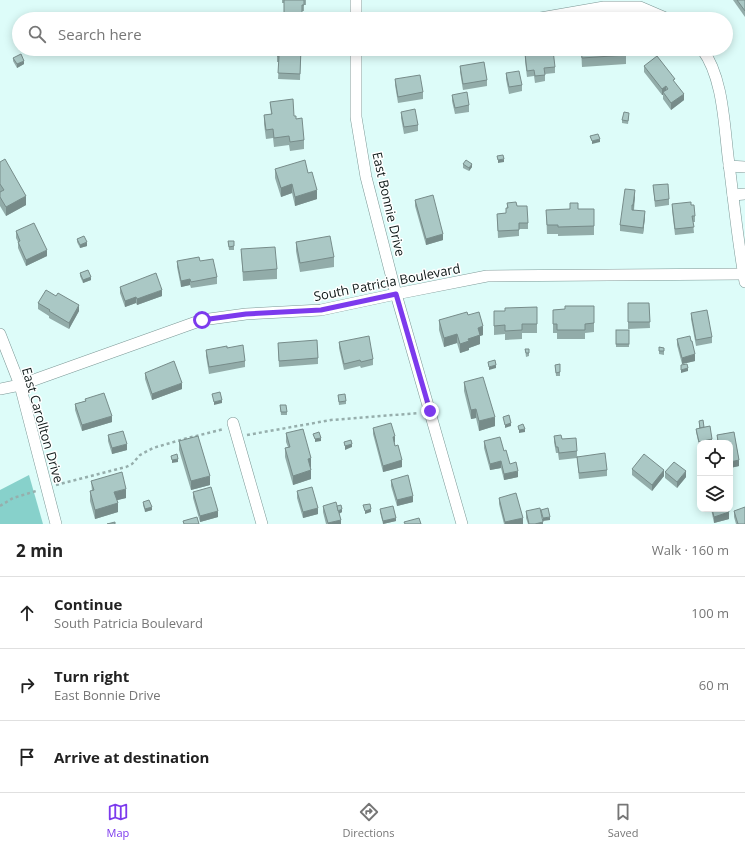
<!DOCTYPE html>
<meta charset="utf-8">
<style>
:root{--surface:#fff;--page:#f6f6f6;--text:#222;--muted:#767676;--line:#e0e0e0;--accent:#7c3aed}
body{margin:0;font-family:"Open Sans",sans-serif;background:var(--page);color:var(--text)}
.controls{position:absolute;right:12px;bottom:12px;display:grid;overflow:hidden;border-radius:8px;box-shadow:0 2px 10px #0003}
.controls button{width:36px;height:36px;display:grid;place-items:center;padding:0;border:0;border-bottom:1px solid var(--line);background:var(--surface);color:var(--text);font:20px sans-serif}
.stop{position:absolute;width:12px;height:12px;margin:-9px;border:3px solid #7c3aed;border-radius:50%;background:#fff}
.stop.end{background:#7c3aed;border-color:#fff;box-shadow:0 1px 4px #0008}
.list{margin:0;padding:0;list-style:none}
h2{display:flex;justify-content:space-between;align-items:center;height:52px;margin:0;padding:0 16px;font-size:17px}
h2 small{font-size:13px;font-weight:400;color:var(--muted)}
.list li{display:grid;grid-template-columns:26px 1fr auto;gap:12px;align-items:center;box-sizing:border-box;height:72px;padding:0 16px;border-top:1px solid var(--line)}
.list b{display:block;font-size:15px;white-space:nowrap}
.list p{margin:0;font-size:13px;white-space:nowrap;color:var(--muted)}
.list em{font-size:13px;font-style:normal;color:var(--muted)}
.icon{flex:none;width:22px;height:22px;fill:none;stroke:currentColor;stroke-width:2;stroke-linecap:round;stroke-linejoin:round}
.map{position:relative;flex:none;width:745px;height:524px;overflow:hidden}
.search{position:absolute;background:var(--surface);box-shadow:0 2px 10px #0003;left:12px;right:12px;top:12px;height:44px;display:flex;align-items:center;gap:10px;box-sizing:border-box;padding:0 14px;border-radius:22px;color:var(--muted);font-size:15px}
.sheet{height:268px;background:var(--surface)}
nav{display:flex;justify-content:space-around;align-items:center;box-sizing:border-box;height:56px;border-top:1px solid var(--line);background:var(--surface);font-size:11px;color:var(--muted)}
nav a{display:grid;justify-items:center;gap:2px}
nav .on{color:var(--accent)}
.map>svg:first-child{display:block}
.green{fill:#87d1cb}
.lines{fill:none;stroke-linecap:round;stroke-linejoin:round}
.street-casing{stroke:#7c9896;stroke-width:12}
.path{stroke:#96aeac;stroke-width:2.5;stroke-dasharray:3 3;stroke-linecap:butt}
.street{stroke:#fff;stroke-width:11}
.wall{fill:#92aca9}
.shaded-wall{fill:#778c8a}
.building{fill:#aac8c5;stroke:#778c8a}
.route{stroke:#7c3aed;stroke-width:5}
.labels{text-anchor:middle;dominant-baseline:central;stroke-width:3;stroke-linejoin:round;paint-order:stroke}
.street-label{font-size:13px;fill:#0d1817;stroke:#fff}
</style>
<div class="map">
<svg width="745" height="524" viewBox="0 0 745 524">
<rect width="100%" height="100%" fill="#ddfcf9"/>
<path class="green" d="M29,475L43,524H0V490Z"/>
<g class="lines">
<defs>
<g id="street">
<path d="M356,19V0"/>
<path d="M535,19L604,7H640L668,19"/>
<path d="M356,49V117L366,177L396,294L462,524"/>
<path d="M702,49C724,78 724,128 729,164C734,203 738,243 745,282"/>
<path d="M729,166L745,167"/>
<path d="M733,195L745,194"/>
<path d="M0,334L20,385L56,524"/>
<path d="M0,389L20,385L202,320L246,314L321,310L396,294L487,276L744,274"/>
<path d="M233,423L262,524"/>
</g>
</defs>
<use href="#street" class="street-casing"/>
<g class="path">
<path d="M247,435L331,420L419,413"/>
<path d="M56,485L126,467L132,464L140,455L153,448L184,439L224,429"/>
<path d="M0,506L13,498L36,491"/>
</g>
<use href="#street" class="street"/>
</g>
<g class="wall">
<path d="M282,0H306V5H304V11H302V19H284V3H282Z"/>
<path d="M733,0H745V17Z"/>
<path d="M277,49H301L300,80L278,79L279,62H277Z"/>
<path d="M581,49H626V64L582,67Z"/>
<path d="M525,54L555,67V73L545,74V81L535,83L534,76L527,77L525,61Z"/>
<path d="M13,58L24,64L17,68L13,61Z"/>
<path d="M460,66L487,80V86L463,90L460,72Z"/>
<path d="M644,66L675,83L684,100L671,110L663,99V95H662L644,72Z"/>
<path d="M506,73L522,85V91L509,94L506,79Z"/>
<path d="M395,79L423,92V99L398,103L395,85Z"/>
<path d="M452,95L469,105V112L455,114L452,101Z"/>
<path d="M270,102L294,116L296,119L304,140V149L290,151L289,145L274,147L273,138L266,139L264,124V115L271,114Z"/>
<path d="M401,112L418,125V131L404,134L401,118Z"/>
<path d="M629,116L628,124L622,123V120Z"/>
<path d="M0,162L26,205L6,216L0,206Z"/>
<path d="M463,164L472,167L469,171L463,168Z"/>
<path d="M275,169L317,199L295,206L292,193L281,197L275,178Z"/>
<path d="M653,185L669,199V205L655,207Z"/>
<path d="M635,197L634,210L645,217L643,234L620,231V225Z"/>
<path d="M415,200L443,240L426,245L415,206Z"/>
<path d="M507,203L517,206L528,223V229H519V236L498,238L497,214L506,213L507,208Z"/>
<path d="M672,204L691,205L695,216V222H693L694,233L675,235L672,210Z"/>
<path d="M594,209V235L558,236V234H547L546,210Z"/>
<path d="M16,231L47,256L26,266L18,248V242L16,238Z"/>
<path d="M77,239L87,246L80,248L77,242Z"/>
<path d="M228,241L234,246V250H229Z"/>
<path d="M296,242L334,257V267L300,272L296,251Z"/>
<path d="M241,249L277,269V279L243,281Z"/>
<path d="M177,261H200L217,277V284L191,288L190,285L181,287L177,267Z"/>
<path d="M80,273L91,280L83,283L80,276Z"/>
<path d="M120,287L162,296L137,305L136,303L125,307L120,293Z"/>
<path d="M56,296L79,311L69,329L49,318V316L38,309V303Z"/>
<path d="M628,303H649L650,328L628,329Z"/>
<path d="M594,306V332L585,333V339H557V333H553V310L565,309Z"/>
<path d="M537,307V333H522V339L505,340V334L494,335V311H505Z"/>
<path d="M691,313L712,337V343L696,346L691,319Z"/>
<path d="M468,315L483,335L480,336V344L469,348V350L460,353L457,343L444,347L439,330V320Z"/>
<rect x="616" y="330" width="13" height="17"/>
<path d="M677,339L695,361L682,364L677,345Z"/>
<path d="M339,342L373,359V365L361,368L360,366L344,370L339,348Z"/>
<path d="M278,343L318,358V364L279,367Z"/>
<path d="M659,347L664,348V355L659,354Z"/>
<path d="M227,348L245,361V367L209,374L206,356V350Z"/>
<path d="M525,349H529V356L526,357Z"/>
<path d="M555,365L560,372V376H556Z"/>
<path d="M145,373L182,389L152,400L145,379Z"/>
<path d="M464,382L495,426L479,431L476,418L471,419L464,391Z"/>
<path d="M338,395L346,401V404L339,405Z"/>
<path d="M85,399L112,422L82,431L75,410V404L85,401Z"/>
<path d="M280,405L287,412V415H281Z"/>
<path d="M703,420L704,427L710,426L712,442L717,441V435L734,432L739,460V466L730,468V443H712V442L708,443H700V445H699L696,432V429H699V421Z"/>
<path d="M373,428L395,442L394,443L402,467L383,472L373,434Z"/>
<path d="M286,433L311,467L310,468L311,479L293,485L285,457V448L288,447L286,442Z"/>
<path d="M108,435L127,450L112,454L108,441Z"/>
<path d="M554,436L562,439L577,451V456L607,470V476L579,479L577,458L559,460L558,453H556L554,442Z"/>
<path d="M179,441L210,485L191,490L179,450Z"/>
<path d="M484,441L504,451L510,464L518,477L504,480L501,468L490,470L484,448Z"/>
<path d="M632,469L664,476L652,491L632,475Z"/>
<path d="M665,472L686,477L677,488L665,478Z"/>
<path d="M391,480L413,502L397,506L391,486Z"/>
<path d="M91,481L126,498L117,500L118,512L95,519L90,501V491H92Z"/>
<path d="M297,491L318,514L303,518L297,498Z"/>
<path d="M193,492L218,517L200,522L193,498Z"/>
<path d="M499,498L523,524H504L499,504Z"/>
<path d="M143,502L152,510L145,512L143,505Z"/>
<path d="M323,506L337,507L342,512L339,514L341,524H326L323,512Z"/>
<path d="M380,509L396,521L383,524L380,512Z"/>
<path d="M711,509H728L729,519L714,523Z"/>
<path d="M526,511L543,524H528L526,518Z"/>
<path d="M734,511L745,524H736L734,517Z"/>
</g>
<g class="shaded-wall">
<path d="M24,61V64L17,68V64Z"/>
<path d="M666,86V93L663,92V95H662V89Z"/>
<path d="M684,94V100L671,110V103Z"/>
<path d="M600,139V142L592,144V141Z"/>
<path d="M504,159V162L498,163V160Z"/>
<path d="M472,164V167L469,171V168Z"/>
<path d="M292,184V193L281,197V188Z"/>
<path d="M317,190V199L295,206V197Z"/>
<path d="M635,190V197L633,211V205Z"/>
<path d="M26,196V205L6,216V207Z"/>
<path d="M645,211V217L643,234V228Z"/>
<path d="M443,234V240L426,245V239Z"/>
<path d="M87,242V246L80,248V245Z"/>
<path d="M47,250V256L26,266V260Z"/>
<path d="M91,277V280L83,283V280Z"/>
<path d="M190,279V285L181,287V281Z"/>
<path d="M162,290V296L137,305V299Z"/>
<path d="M136,297V303L125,307V301Z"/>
<path d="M79,305V311L69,329V323Z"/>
<path d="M483,326V335L480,336V344L469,348V350L460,353V344L468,339L478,328Z"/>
<path d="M457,334V343L444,347V338Z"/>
<path d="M695,354V361L682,364V358Z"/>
<path d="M496,365V368L489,370V367Z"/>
<path d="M688,368V371L681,373V370Z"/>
<path d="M182,383V389L152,400V394Z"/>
<path d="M222,400V403L214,405V402Z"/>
<path d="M476,409V418L471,419V410Z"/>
<path d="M112,416V422L82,431V425Z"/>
<path d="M495,417V426L479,431V421Z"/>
<path d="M511,423V426L505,428V425Z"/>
<path d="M525,429V432L519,433V430Z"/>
<path d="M395,436V442L393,443V437Z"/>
<path d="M321,438V441L315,442V439Z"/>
<path d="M712,439V442L708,443H700V445H699V442Z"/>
<path d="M127,444V450L112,454V448Z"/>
<path d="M352,444V447L345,450V446Z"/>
<path d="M311,458V467L308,468V459Z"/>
<path d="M178,459V462L172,463V460Z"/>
<path d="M402,460V467L383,472V466Z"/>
<path d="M739,460V466L730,468V462Z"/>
<path d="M501,461V468L490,470V464Z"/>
<path d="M311,470V479L293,485V476Z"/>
<path d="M664,470V476L652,491V485Z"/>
<path d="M518,471V477L504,480V474Z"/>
<path d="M686,471V477L677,488V482Z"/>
<path d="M210,476V485L191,490V481Z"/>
<path d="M126,489V498L114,501V492Z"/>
<path d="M413,496V502L397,506V500Z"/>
<path d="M118,503V512L95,519V510Z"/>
<path d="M152,507V510L145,512V509Z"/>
<path d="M318,508V514L303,518V512Z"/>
<path d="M342,509V512L338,514V511Z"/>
<path d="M371,509V512L365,514V511Z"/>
<path d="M218,511V517L200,522V516Z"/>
<path d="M729,512V519L714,523V517Z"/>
<path d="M550,517V520L543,521V518Z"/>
<path d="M396,518V521L383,524V521Z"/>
<path d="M523,518V524H505V522Z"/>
<path d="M341,520V524H328V523Z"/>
<path d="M543,522V524H535Z"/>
</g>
<g class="building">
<path d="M284,0H304V5H302V15H284Z"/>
<path d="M737,0H745V11Z"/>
<path d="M171,13H179V19H170Z"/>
<path d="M277,49H301L300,74L278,73L279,56H277Z"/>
<path d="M581,49H626V55L582,58Z"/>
<path d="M553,50L555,67L544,68L545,75L535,76L534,70L527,71L525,54Z"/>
<path d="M21,54L24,61L17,64L13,58Z"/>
<path d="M657,56L675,79L673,80L684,94L671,103L663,92L668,89L666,86L662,89L644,66Z"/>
<path d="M484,62L487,80L463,84L460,66Z"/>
<path d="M519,71L522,85L509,87L506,73Z"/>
<path d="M420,75L423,92L398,97L395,79Z"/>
<path d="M467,92L469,105L455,108L452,95Z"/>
<path d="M293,99L294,116H296V119L302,118L304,140L290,142L289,136L274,138L273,129L266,130L264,115L272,114L270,102Z"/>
<path d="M415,109L418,125L404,127L401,112Z"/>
<path d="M624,112L629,113L628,121L622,120Z"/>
<path d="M598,134L600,139L592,141L590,136Z"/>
<path d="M503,155L504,159L498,160L497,156Z"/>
<path d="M5,159L26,196L6,207L0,197V192L4,190L0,184V162Z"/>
<path d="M305,160L308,173L312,172L317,190L295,197L292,184L281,188L275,169Z"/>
<path d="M466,160L472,164L469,168L463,164Z"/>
<path d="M668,184L669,199L655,201L653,185Z"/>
<path d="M625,189L635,190L633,205H632V210L645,211L643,228L620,225Z"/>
<path d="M433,195L443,234L426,239L415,200Z"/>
<path d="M516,202L517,206H527L528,223H519V230L498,231L497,214L506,213V208H508L507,203Z"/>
<path d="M691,202V205H694L695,216H692L694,227L675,229L672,204Z"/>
<path d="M570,203H578V209H594V226L558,227V225H547L546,210L570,209Z"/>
<path d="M34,223L47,250L26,260L18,242L20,241L16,231Z"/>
<path d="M84,236L87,242L80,245L77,239Z"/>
<path d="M330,236L334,257L300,263L296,242Z"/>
<path d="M228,241H234V246L229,247Z"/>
<path d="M275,247L277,269L243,272L241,249Z"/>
<path d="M199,257L200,261L213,259L217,277L191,282L190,279L181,281L177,261Z"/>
<path d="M88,270L91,277L83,280L80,273Z"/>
<path d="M156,273L162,290L137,299L136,297L125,301L120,287Z"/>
<path d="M46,290L56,296L58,293L79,305L69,323L49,311L50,310L38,303Z"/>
<path d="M628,303H649L650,322H628Z"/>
<path d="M565,306H594V323L585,324V330H557V324H553V310L565,309Z"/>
<path d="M537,307V324H522V330L505,331V325L494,326V311H505V308Z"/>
<path d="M707,310L712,337L696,340L691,313Z"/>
<path d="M467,312L468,315L479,312L483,326L478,328L480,335L468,339L469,341L460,344L457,334L444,338L439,320Z"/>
<rect x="616" y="330" width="13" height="14"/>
<path d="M369,336L373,359L361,362L360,360L344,364L339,342Z"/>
<path d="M690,336L691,341H692L695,354L682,358L677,339Z"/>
<path d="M317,340L318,358L279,361L278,343Z"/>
<path d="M243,345L245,361L209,367L206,350L227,346V348Z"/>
<path d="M659,347L664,348V351H659Z"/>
<path d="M525,349H529V353H526Z"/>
<path d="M495,360L496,365L489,367L488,362Z"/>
<path d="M174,361L182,383L152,394L145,373Z"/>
<path d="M560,364V372L556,373L555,365Z"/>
<path d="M687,364L688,368L681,370V365Z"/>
<path d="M483,377L495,417L479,421L476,409L471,410L464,382Z"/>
<path d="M220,392L222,400L214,402L212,394Z"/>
<path d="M104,393L112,416L82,425L75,404L86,401L85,399Z"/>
<path d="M345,394L346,401L339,402L338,395Z"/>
<path d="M280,405H286L287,412H281Z"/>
<path d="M509,415L511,423L505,425L503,417Z"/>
<path d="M703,420L704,427L700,428L699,421Z"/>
<path d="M391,423L395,436L393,437L395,446L398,445L402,460L383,466L373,428Z"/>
<path d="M523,424L525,429L519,430L518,426Z"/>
<path d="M710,426L712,439L699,442L696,429Z"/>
<path d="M303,429L311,458L308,459L311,470L293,476L285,448L290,447L286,433Z"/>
<path d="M123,431L127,444L112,448L108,435Z"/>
<path d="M319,432L321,438L315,439L313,434Z"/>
<path d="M734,432L739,460L730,462V443H712V442L718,441L717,435Z"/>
<path d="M561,435L562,439L576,438L577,451L559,453L558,447H556L554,436Z"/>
<path d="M198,436L210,476L191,481L179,441Z"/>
<path d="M500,437L504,451L506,450L510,464L516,462L518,471L504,474L501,461L490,464L484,441Z"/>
<path d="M351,440L352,444L345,446L344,442Z"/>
<path d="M605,453L607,470L579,473L577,457Z"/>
<path d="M177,454L178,459L172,460L171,456Z"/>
<path d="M644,454L664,470L652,485L632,469Z"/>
<path d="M674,462L686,471L677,482L665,472Z"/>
<path d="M122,472L126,489L114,492L118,503L95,510L90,491L94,490L91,481Z"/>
<path d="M408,475L413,496L397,500L391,480Z"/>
<path d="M211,487L218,511L200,516L193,492Z"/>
<path d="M312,487L318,508L303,512L297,491Z"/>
<path d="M516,493L523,518L505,522L499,498Z"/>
<path d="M149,500L152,507L145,509L143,502Z"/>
<path d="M336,502L341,520L328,523L323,506Z"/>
<path d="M370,504L371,509L365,511L363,505Z"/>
<path d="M341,505L342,509L338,511L337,506Z"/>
<path d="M393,506L396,518L383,521L380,509Z"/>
<path d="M745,507V524H738L734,511Z"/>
<path d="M540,508L543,522L535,524H529L526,511Z"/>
<path d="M548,508L550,517L543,518L541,510Z"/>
<path d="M712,509H728L729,512L714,517Z"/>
<path d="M197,517L199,524H184L183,521Z"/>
<path d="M419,518L421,524H405L404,522Z"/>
<path d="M115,522V524H107Z"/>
</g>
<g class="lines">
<path class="route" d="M202,320L246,314L321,310L396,294L430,411"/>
</g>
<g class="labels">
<g class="street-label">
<text transform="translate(389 204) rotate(77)">East Bonnie Drive</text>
<text transform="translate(387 282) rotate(-11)">South Patricia Boulevard</text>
<text transform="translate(43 425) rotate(74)">East Carollton Drive</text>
</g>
</g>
</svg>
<div class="controls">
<button><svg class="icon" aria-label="locate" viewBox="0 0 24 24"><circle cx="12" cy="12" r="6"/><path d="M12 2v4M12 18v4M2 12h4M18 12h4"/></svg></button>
<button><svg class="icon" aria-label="layers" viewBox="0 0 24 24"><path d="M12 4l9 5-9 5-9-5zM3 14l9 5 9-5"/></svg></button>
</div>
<div class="stop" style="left:202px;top:320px"></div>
<div class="stop end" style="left:430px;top:411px"></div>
<div class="search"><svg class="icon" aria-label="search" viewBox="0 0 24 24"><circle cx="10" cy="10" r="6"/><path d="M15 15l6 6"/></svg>Search here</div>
</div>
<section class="sheet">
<h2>2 min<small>Walk · 160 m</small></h2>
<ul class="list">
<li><svg class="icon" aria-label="ahead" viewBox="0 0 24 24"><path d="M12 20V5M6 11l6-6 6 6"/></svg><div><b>Continue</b><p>South Patricia Boulevard</p></div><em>100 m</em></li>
<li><svg class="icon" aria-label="right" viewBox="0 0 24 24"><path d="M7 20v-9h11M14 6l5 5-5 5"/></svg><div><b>Turn right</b><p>East Bonnie Drive</p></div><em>60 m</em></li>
<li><svg class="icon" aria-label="arrive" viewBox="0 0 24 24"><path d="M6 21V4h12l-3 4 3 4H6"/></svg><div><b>Arrive at destination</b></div></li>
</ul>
</section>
<nav>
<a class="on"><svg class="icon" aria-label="map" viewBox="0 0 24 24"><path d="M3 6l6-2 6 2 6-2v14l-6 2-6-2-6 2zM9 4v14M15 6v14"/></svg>Map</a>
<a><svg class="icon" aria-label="directions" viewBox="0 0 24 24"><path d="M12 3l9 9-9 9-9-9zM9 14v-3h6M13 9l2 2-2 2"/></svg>Directions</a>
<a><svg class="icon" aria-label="saved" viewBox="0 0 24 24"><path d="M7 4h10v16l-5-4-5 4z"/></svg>Saved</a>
</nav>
